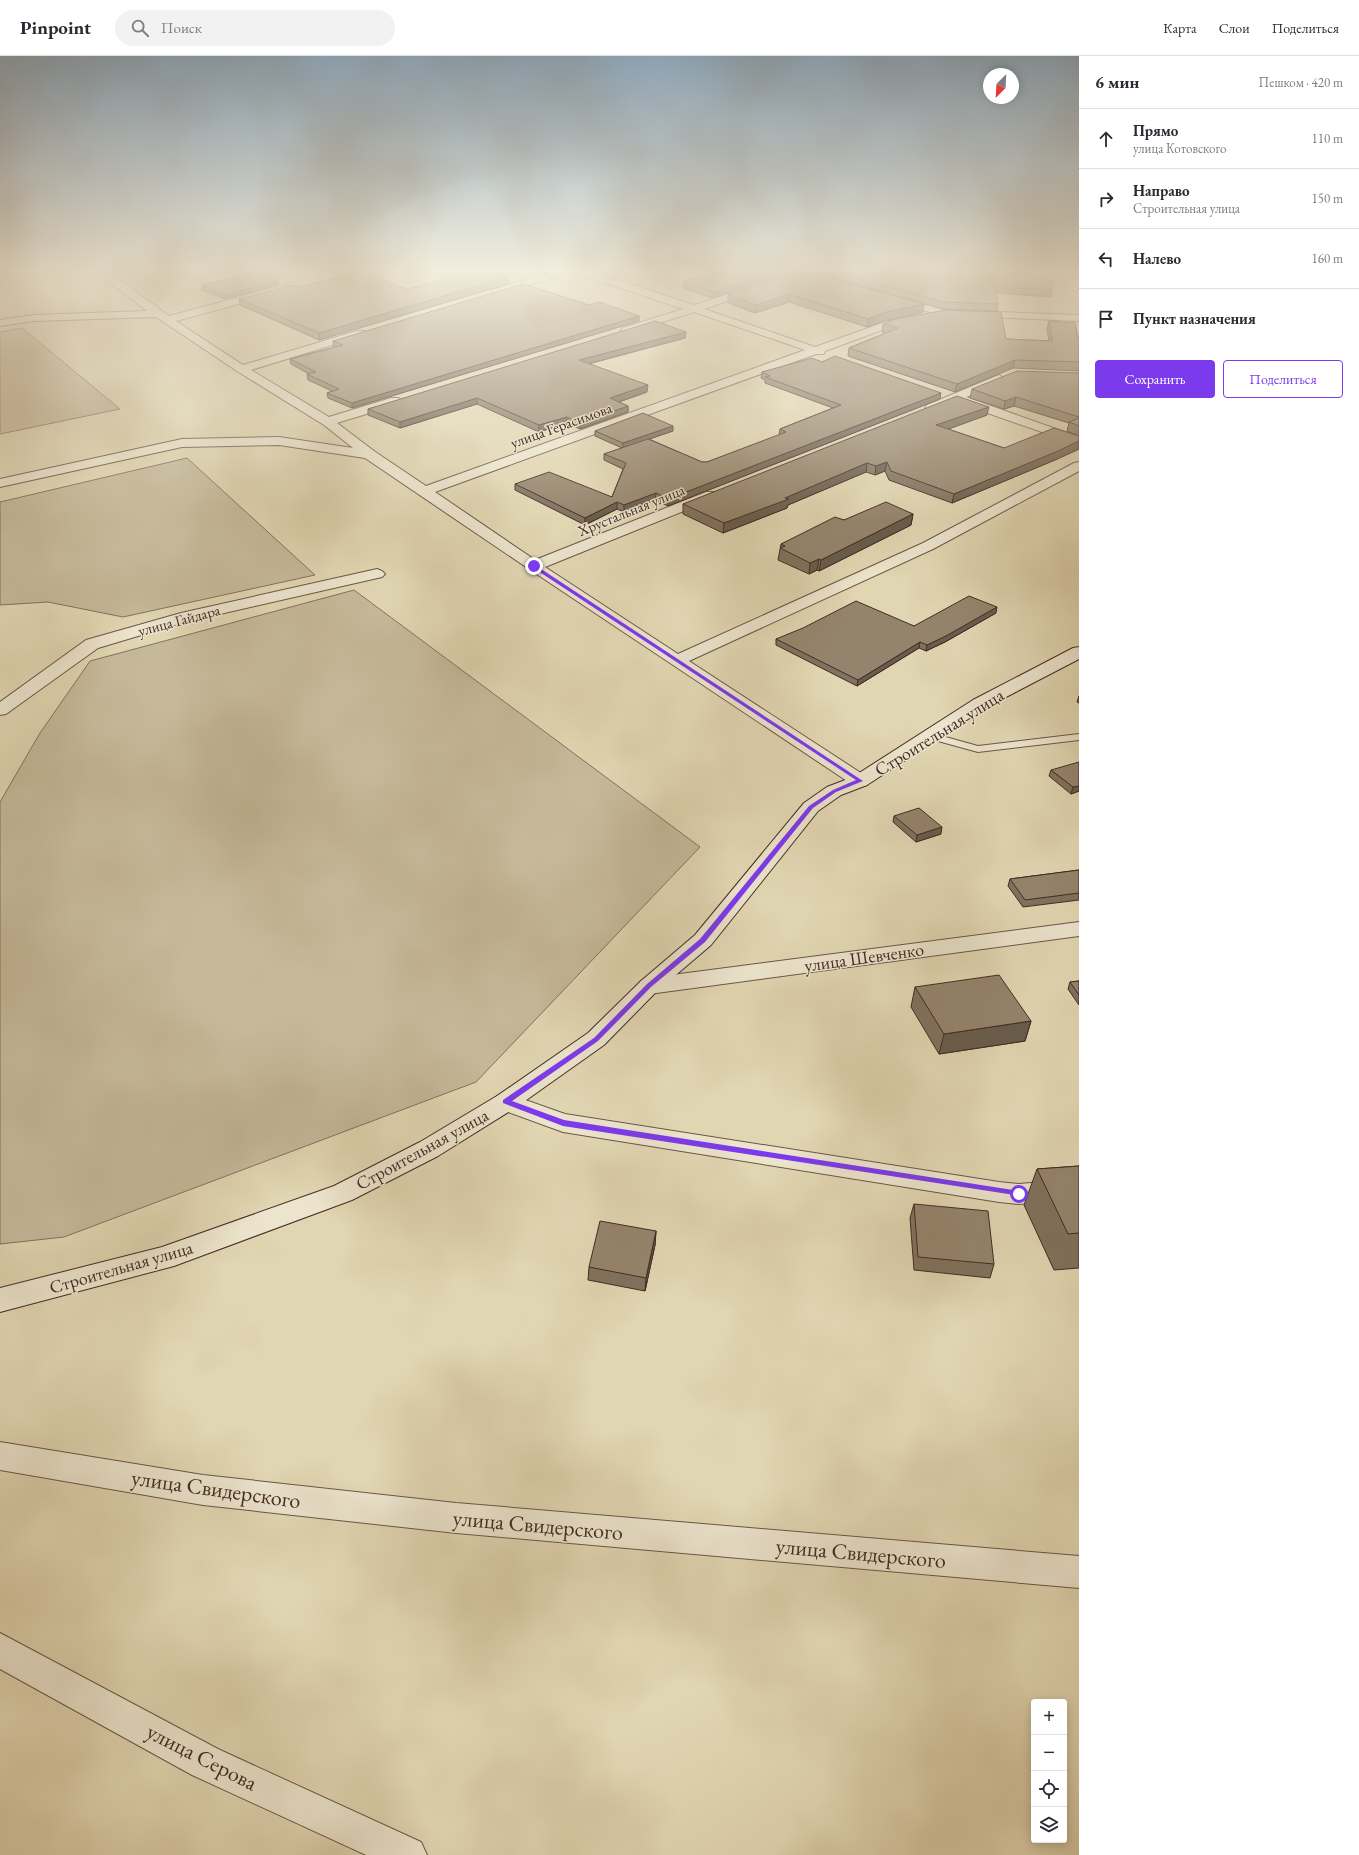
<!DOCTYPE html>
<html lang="ru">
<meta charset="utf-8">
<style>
:root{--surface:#fff;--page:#f2f2f3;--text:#2b2b33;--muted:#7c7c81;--line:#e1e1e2;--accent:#7c3aed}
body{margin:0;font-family:"EB Garamond",serif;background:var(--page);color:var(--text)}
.controls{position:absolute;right:12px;bottom:12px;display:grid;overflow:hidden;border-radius:4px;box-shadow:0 2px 10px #0003}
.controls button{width:36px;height:36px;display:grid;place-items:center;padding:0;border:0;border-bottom:1px solid var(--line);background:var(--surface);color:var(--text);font:20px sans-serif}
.compass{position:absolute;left:983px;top:12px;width:36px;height:36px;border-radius:50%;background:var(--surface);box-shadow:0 2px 10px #0003;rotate:204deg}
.stop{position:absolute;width:12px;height:12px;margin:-9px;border:3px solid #7c3aed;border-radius:50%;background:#fff}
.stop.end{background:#7c3aed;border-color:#fff;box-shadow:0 1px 4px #0008}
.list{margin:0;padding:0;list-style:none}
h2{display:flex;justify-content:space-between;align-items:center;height:52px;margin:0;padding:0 16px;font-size:17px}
h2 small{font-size:13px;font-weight:400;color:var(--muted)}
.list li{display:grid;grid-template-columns:26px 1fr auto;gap:12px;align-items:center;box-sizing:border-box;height:60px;padding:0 16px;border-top:1px solid var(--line)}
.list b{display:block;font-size:15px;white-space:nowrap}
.list p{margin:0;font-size:13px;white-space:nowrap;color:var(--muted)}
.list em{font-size:13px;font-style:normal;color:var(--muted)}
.actions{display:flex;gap:8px;padding:12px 16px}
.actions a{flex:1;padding:9px 0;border:1px solid var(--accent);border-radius:4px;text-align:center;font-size:14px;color:var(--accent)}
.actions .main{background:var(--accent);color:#fff}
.icon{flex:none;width:22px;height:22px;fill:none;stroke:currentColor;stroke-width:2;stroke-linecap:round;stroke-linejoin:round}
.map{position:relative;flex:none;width:1079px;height:1799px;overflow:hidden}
header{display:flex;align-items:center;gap:24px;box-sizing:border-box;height:56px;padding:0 20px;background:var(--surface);border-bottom:1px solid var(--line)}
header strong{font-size:19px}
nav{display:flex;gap:22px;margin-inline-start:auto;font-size:14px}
.search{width:280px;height:36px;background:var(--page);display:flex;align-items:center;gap:10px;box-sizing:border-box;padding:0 14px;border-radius:22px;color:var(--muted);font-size:15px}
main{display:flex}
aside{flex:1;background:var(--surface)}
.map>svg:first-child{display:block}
.green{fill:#c6b99a;stroke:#84725e}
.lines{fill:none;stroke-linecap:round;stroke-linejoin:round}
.lane-casing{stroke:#6a5647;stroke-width:2}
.street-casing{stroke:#6a5647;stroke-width:2}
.secondary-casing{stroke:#422b23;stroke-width:2}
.lane{fill:#ece4cd;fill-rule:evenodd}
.street{fill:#ece4cd;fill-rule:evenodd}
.secondary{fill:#ece4cd;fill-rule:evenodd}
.wall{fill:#80725e;stroke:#422b23}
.shaded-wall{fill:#685c4c;stroke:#422b23}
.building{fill:#95846d;stroke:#422b23}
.route{fill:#7c3aed}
.labels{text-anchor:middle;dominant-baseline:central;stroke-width:3;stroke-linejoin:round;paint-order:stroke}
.far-street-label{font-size:15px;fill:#422b23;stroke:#ece4cd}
.street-label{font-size:18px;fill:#422b23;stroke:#ece4cd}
.near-street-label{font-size:22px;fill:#422b23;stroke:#ece4cd}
</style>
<header>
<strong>Pinpoint</strong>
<div class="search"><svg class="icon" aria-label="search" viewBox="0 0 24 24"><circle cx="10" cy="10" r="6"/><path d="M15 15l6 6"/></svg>Поиск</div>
<nav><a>Карта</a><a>Слои</a><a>Поделиться</a></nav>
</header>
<main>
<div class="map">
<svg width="1079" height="1799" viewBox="0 0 1079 1799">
<rect width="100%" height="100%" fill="#e1d6b2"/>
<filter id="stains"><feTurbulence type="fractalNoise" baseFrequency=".005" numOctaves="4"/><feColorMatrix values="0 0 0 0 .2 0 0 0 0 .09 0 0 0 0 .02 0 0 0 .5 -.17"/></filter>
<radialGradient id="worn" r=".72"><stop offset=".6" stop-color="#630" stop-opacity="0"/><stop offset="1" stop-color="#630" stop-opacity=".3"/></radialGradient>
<g class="green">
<path d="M22,272L120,353L0,378V276Z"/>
<path d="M187,402L315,519L123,561L48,546L0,549V446Z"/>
<path d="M354,534L700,791L476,1026L64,1181L0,1188V746L40,677L90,605Z"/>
</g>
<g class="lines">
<defs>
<path id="lane" d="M931,677L978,690L1079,678V684L978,696L927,682L926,680L927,678Z"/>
<g id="street">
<path d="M91,212H103L169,260L348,212H366L365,214L176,265L243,309L357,275H365L367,277L365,279L251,314L329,361L391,342H399L401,345L399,348L337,367L374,395L426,430L805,294L694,256L631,276H623L621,274L623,272L683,253L573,216L496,239L491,236L492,234L565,212H582L694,249L809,212H825L824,214L704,253L815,291L885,266L912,259L916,260L917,262L916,264L893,270L825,295L824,298H816L435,436L535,504L706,436H716L718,439L716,442L545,511L678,598L923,487L1074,407L1079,406V415L933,493L689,605L867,721L869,725L867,729L860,731L853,729L529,513L365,402L279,389L182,391L0,431V423L182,383L279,381L353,392L324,369L237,315L156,261L34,265L0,270V264L34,259L147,255Z"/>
<path d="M1016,212L1079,214V220L1021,215Z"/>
<path d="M895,240L948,255L949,257L944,260L891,245L890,243Z"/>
<path d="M972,255L1079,259V265L968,260L967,258Z"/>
<path d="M999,319L1005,323L1003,326L966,341L1079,381V389L956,346L935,355H927L925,352L927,349Z"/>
<path d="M377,513L382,515L385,518L382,521L185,566L98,592L6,658L0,659V646L86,584L181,557Z"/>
<path d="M1079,866V880L649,938L641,935L638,930L641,925L649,922Z"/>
<path d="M506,1037L565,1058L999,1126L1019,1128L1079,1123V1143L1019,1148L999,1146L563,1076L497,1052L494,1046L497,1040Z"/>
<path d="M0,1386L203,1419L456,1447L1079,1500V1532L456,1477L203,1449L0,1414Z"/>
<path d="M0,1577L218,1693L421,1786L427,1799H366L192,1719L0,1613Z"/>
</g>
<path id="secondary" d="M1079,591V603L985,652L867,729L841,739L818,755L711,889L657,935L604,989L515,1052L438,1100L352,1144L174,1210L0,1256V1232L162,1191L334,1130L420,1086L497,1040L588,977L641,925L695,879L804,747L827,731L853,721L973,644L1073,592Z"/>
</defs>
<use href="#lane" class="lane-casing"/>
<use href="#street" class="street-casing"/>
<use href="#secondary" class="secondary-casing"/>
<use href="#lane" class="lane"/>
<use href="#street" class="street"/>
<use href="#secondary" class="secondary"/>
</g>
<g class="wall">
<path d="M723,212H804L712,242L683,232L684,226L729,214Z"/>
<path d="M818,212H1009L1052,234L1051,241L996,237L998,248L997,255L942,253L818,217Z"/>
<path d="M804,215L924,248L923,256L885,265L867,271L789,246L755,257L728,247V239Z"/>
<path d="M508,221V228L319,284L240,249L239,243L297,231L407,233Z"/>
<path d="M278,225L279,229L225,243L202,234V229Z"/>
<path d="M639,260V265L352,352L328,342L327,337L332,335L308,324L307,318H309L291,308L290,303L336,291L333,290V285Z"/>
<path d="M1049,265L1077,278L1079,284V315L1013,312L955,336L848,300L849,292L886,277L882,276L883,268L1006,283L1049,285L1047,273Z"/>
<path d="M686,276L685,282L589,308L647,336L619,346L628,350V356L580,373L567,367L539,376L477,348L400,372L368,359V353Z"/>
<path d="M822,306L940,343L668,450L655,444L624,456L617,453L585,469L515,434V428L612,441L623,413L604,404V398L622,392L595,380V375H673L649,383L702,406H707L779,379L780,373L833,352L765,327V324L761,322L762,316Z"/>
<path d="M1079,317V380L1067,375L1069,367L1014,350L1004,353L970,342L972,333Z"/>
<path d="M987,359L948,373L1004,392L1079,380V393L1055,404L952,447L889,424L885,415L875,419L866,416L788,449L787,452L723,477L683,458V448Z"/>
<path d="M913,458L911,469L819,515L817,514L809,518L778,504L781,488L844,464Z"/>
<path d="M996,557L945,586L926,595L919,592L857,630L776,589V583L914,570Z"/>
<path d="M1079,640V647L1077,646Z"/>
<path d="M1051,714L1079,735L1071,738L1049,720Z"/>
<path d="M894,760L941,778L916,786L893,766Z"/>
<path d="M1079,814V844L1023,851L1008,830L1010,823Z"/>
<path d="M1079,925V949L1068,933L1070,926Z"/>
<path d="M915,931L1031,965L1025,985L939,998L911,951Z"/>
<path d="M1079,1110V1212L1054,1214L1024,1149L1037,1113Z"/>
<path d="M914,1148L994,1208L990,1222L914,1214L910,1162Z"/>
<path d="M656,1175L655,1189L645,1235L588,1224L589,1211Z"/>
</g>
<g class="shaded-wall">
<path d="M785,212H804L712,242L713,236Z"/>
<path d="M508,221V228L319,284V277Z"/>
<path d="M278,225L279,229L225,243V239Z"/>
<path d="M789,238V246L755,257L756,249Z"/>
<path d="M924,248L923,256L885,265L867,271L868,263L886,256Z"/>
<path d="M639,260V265L352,352V347Z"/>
<path d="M686,276L685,282L579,310V304Z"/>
<path d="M1015,304L1013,312L955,336L957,328Z"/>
<path d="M648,329L647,336L610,349V342Z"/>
<path d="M941,337L940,343L668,450V443Z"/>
<path d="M1016,341L1014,350L1004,353L1005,345Z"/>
<path d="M477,342V348L400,372V366Z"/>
<path d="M628,350V356L580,373V367Z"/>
<path d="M989,351L987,359L935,378L936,369Z"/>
<path d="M567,361V367L539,376V369Z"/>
<path d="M673,370V375L623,392V387Z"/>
<path d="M1079,385V393L1055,404L952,447L954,438Z"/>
<path d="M887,406L885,415L875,419L876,410Z"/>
<path d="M867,407L866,416L788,449L787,452L723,477L724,467Z"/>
<path d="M656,437L655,444L624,456V449Z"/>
<path d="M617,446V453L585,469V462Z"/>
<path d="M913,458L911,469L819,515L821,504Z"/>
<path d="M819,503L817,514L809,518L810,507Z"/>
<path d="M997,551L996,557L945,586L926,595L927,589Z"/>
<path d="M920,586L919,592L857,630L858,624Z"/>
<path d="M1079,730V735L1071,738L1073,731Z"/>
<path d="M942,771L941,778L916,786L917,779Z"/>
<path d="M1031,965L1025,985L939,998L944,978Z"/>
<path d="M656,1175L655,1189L645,1235L646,1222Z"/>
</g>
<g class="building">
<path d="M735,212H785L713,236L684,226Z"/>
<path d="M824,212H1009L1054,226L1052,234L995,231L998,248L943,246Z"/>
<path d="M485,213L508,221L319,277L239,243L292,229L297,231L360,216L407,233Z"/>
<path d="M804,215L924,248L886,256L868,263L789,238L756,249L728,239Z"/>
<path d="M258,216L278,225L225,239L202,229Z"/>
<path d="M523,228L589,249L600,246L639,260L352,347L327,337L339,333L307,318L316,316L290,303L343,289L333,285Z"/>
<path d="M946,254L1001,256L1006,283L1052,285L1049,265L1075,267L1077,278L1079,284V306L1015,304L957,328L849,292L898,272L883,268L895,263Z"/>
<path d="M655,265L686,276L579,304L648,329L610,342L628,350L580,367L567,361L539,369L477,342L400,366L368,353Z"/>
<path d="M835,300L941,337L668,443L656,437L624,449L617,446L585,462L515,428L549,416L612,441L626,407L604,398L648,383L702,406H707L786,376L780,373L841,349L765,321L770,320L762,316L812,302L822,306Z"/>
<path d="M1017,315L1079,317V361L1016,341L1005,345L972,333Z"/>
<path d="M957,340L989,351L936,369L1004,392L1054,372L1079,380V385L1058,395L954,438L891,415L887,406L876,410L867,407L785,442L789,443L724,467L683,448Z"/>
<path d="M643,357L673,370L623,387L595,375Z"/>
<path d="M1079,362V370L1069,366Z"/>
<path d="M886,446L913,458L821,504L819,503L810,507L780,492L785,490L781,488L835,461L844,464Z"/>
<path d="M969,540L997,551L946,580L927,589L920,586L858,624L776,583L803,572L856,545L914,570Z"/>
<path d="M1079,706V730L1073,731L1051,714Z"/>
<path d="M919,752L942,771L917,779L894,760Z"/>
<path d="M1079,814V837L1025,844L1010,823Z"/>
<path d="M999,919L1031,965L944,978L915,931Z"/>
<path d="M1079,925V939L1070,926Z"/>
<path d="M1079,1110V1177L1068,1178L1037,1113Z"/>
<path d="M914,1148L988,1155L994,1208L918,1201Z"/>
<path d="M600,1165L656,1175L646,1222L589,1211Z"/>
</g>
<linearGradient id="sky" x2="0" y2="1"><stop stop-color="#8faabf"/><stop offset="0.46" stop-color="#f2eddc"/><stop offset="1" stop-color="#f2eddc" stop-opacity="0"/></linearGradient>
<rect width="1079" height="464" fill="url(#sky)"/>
<path class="route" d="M532,509H535L863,725L836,736L813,752L705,886L651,931L598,985L512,1045L564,1064L1019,1135L1023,1138L1022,1140L563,1070L503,1047V1044L594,982L647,928L700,883L809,750L833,734L856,724L532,511Z"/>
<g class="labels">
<g class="far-street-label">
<text transform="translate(561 369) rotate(-20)">улица Герасимова</text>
<text transform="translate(631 454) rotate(-22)">Хрустальная улица</text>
<text transform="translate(179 564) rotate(-15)">улица Гайдара</text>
</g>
<g class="street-label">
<text transform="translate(939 676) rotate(-32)">Строительная улица</text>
<text transform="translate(864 901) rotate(-8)">улица Шевченко</text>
<text transform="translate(422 1093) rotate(-29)">Строительная улица</text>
<text transform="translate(121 1211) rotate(-16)">Строительная улица</text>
</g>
<g class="near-street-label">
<text transform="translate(216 1433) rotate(8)">улица Свидерского</text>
<text transform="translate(538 1469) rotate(5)">улица Свидерского</text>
<text transform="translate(861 1497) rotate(5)">улица Свидерского</text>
<text transform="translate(202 1701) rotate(27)">улица Серова</text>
</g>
</g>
<rect width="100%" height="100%" filter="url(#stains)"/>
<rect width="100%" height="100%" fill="url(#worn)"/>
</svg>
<div class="controls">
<button>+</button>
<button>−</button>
<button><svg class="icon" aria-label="locate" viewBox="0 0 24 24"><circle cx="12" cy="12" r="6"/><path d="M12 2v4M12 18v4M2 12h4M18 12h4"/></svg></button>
<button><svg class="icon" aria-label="layers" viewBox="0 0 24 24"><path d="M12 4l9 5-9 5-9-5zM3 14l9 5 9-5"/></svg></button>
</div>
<svg class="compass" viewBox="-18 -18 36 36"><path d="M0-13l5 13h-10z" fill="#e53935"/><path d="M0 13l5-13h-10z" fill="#7c7c81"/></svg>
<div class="stop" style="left:1019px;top:1138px"></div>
<div class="stop end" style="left:534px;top:510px"></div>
</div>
<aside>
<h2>6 мин<small>Пешком · 420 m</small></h2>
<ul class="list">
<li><svg class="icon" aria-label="ahead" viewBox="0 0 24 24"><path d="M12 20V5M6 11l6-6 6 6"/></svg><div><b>Прямо</b><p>улица Котовского</p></div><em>110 m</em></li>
<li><svg class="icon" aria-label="right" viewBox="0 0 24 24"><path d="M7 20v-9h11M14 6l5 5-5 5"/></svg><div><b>Направо</b><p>Строительная улица</p></div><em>150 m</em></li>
<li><svg class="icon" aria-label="left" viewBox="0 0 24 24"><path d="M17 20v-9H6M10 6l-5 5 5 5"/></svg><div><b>Налево</b></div><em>160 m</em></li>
<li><svg class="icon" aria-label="arrive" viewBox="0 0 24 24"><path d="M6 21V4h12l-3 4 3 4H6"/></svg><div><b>Пункт назначения</b></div></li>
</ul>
<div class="actions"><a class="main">Сохранить</a><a>Поделиться</a></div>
</aside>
</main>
